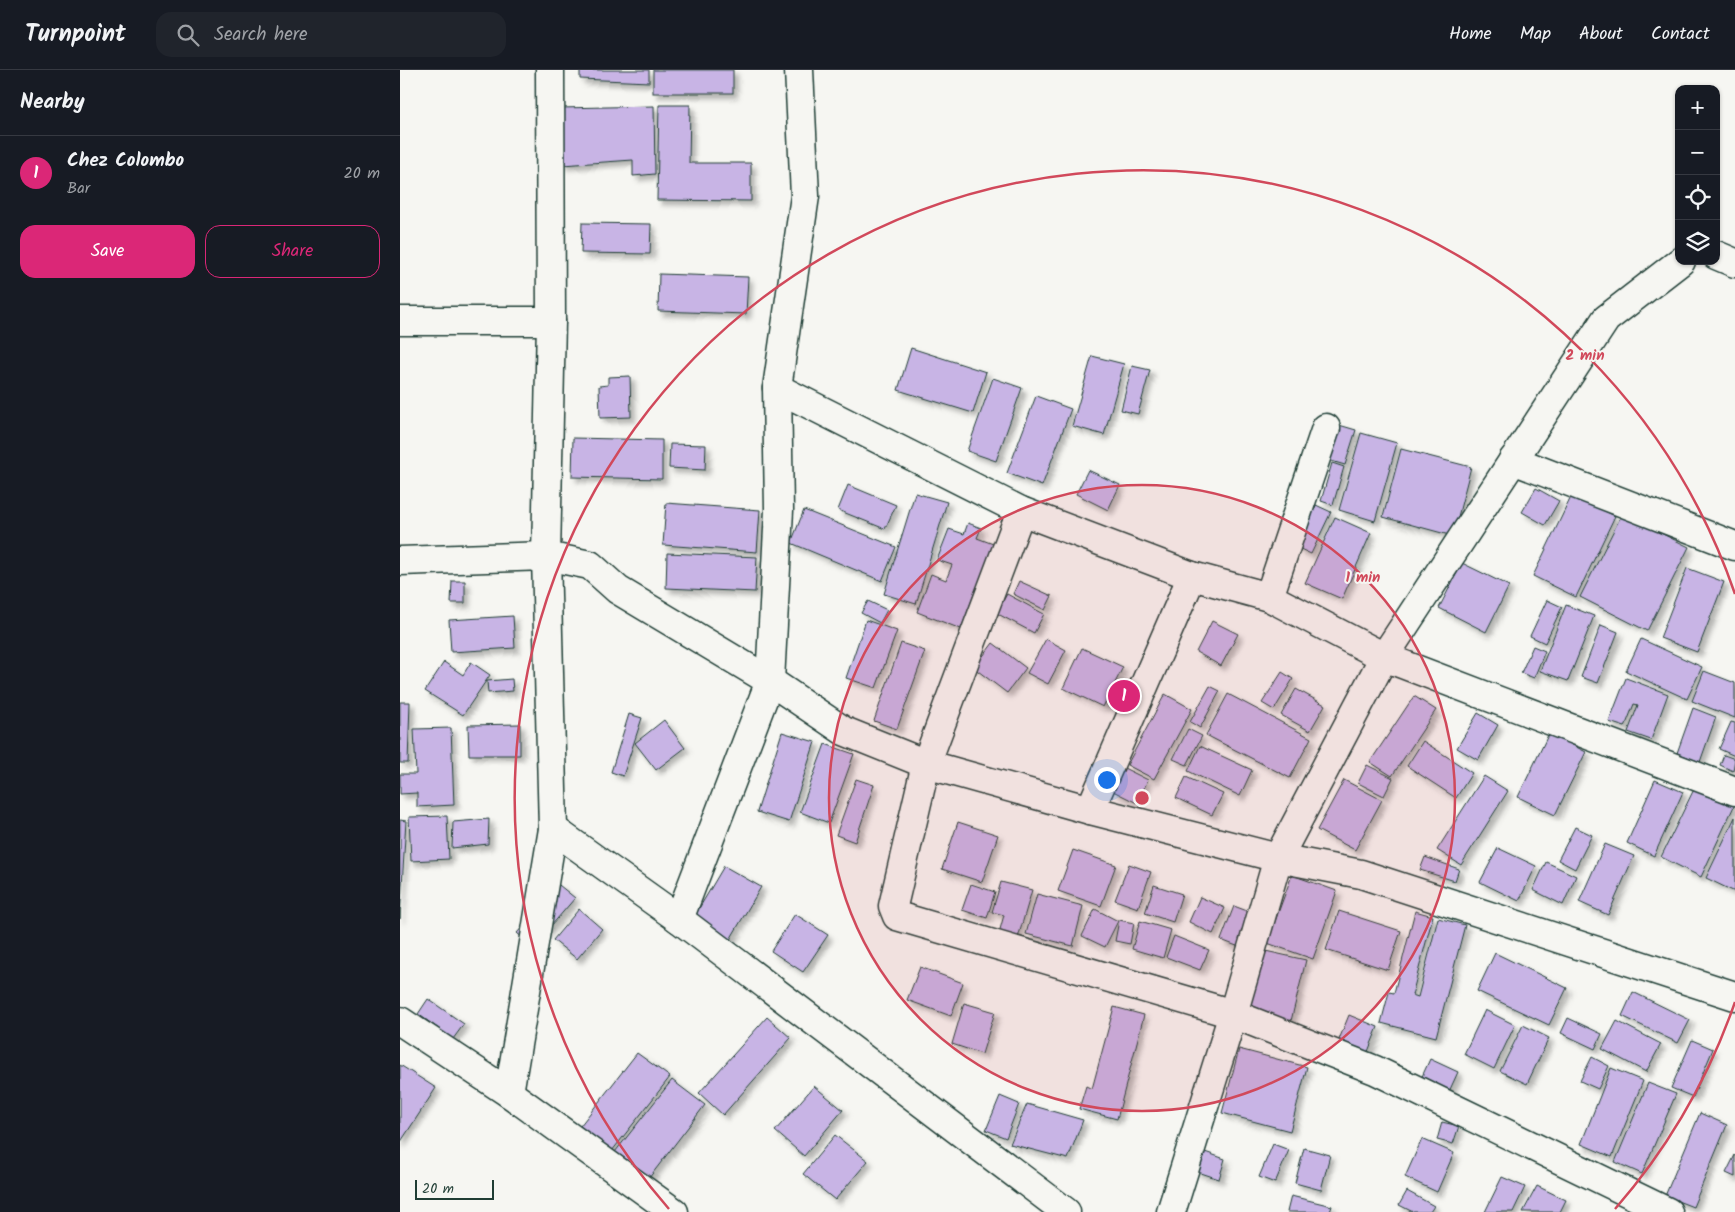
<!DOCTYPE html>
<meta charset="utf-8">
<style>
:root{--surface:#171b24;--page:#20242c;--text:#f1f3f6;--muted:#9ea1a6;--line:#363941;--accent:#db2777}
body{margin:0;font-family:Kalam,sans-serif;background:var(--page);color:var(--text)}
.controls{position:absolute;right:15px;top:15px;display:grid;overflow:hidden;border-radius:10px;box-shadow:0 1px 4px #0004}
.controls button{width:45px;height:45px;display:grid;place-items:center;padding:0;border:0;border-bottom:1px solid var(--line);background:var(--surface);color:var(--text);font:25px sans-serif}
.scale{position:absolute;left:15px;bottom:12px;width:79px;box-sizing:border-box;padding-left:5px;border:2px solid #1f3d34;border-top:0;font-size:14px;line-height:18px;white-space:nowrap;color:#1f3d34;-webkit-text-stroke:4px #f6f6f2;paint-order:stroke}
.you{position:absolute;left:706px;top:709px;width:18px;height:18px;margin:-12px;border:4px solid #fff;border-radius:50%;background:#1a73e8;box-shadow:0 0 0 8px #1a73e833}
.badge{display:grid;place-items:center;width:32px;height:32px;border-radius:50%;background:var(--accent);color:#fff;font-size:16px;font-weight:700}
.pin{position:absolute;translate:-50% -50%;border:2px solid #fff;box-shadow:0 1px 5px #0006}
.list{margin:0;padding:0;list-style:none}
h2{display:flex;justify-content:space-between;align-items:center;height:65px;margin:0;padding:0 20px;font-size:21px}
h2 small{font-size:16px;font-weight:400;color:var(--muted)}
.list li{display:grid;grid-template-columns:32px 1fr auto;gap:15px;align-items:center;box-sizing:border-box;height:75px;padding:0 20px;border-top:1px solid var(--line)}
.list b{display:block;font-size:19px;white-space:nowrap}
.list p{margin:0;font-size:16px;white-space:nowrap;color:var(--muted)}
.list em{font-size:16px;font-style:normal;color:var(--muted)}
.actions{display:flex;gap:10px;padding:15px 20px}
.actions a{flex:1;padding:11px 0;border:1px solid var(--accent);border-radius:15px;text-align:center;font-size:18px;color:var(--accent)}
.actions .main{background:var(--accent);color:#fff}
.icon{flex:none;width:28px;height:28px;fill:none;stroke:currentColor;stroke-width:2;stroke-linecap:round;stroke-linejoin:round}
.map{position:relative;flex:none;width:1335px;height:1142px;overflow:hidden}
header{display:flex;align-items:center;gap:30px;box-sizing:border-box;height:70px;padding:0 25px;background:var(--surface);border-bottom:1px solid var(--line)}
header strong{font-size:24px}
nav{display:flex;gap:28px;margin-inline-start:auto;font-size:18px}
.search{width:350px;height:45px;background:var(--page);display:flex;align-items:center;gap:12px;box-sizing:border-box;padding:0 18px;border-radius:15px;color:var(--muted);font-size:19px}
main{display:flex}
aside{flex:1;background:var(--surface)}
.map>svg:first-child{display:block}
.building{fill:#c8b4e5;stroke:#1f3d34;filter:url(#shadow)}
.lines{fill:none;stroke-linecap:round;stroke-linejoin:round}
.minor-casing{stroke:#1f3d34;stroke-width:31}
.minor{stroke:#f6f6f2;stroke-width:28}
.ring{fill:none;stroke:#d1495b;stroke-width:2.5}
.centre{fill:#d1495b;stroke:#f6f6f2;stroke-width:2.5}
.ring-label{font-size:15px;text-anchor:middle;font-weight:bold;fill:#d1495b;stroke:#f6f6f2;stroke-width:4;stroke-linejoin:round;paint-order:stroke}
</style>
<header>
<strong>Turnpoint</strong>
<div class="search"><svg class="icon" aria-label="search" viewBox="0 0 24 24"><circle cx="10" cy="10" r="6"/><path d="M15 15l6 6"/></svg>Search here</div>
<nav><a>Home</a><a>Map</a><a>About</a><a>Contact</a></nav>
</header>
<main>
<aside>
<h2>Nearby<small></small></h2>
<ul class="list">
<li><span class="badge">1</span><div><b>Chez Colombo</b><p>Bar</p></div><em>20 m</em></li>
</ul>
<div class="actions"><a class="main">Save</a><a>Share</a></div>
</aside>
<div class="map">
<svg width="1335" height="1142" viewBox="0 0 1335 1142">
<defs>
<filter id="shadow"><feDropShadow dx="4.5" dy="4.5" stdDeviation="2.5" flood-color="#0004"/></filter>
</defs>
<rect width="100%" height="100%" fill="#f6f6f2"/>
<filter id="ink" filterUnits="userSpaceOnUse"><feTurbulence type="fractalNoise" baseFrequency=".02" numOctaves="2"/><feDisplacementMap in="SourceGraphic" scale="10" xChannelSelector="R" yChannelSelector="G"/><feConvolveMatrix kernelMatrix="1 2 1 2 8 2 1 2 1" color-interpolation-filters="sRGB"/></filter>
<g filter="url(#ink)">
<g class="building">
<path d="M180,0H249V12L180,9Z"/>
<rect x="253" y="0" width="80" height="23"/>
<path d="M259,35H290L289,93H351V131L257,130Z"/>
<path d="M254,36L255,104L233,106V90L162,95L160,38Z"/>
<path d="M182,153L251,154L250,184L181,183Z"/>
<path d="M259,204L348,207L346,244L258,241Z"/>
<path d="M511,278L586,302L573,343L498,320Z"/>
<path d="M692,286L724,294L704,365L672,356Z"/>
<path d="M732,296L750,300L738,344L721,340Z"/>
<path d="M230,306L231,347L200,348L199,316L208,315V307Z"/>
<path d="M593,308L622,318L596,391L567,381Z"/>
<path d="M636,326L671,339L642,416L607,403Z"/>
<path d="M939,355L956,360L945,395L928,390Z"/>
<path d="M961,363L997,373L975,451L939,440Z"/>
<path d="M173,368L262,370V409L172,407Z"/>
<path d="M270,374L306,375L305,400L269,398Z"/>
<path d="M1001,379L1071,397L1053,466L983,447Z"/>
<path d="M932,393L944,397L933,435L921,431Z"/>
<path d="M688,400L720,415L708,440L676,424Z"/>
<path d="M448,415L496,435L485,459L438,440Z"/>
<path d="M1136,418L1159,431L1145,455L1122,442Z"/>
<path d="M515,423L547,432L516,534L484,524Z"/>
<path d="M1172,425L1215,446L1176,527L1133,506Z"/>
<path d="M266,433L360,440L357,482L263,475Z"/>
<path d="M916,435L931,442L911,484L896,477Z"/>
<path d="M404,440L496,477L482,511L391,473Z"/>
<path d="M1222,444L1289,477L1247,561L1180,527Z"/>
<path d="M935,447L971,463L942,529L905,513Z"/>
<path d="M568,453L581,458L577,468L596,475L579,520L576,519L561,559L517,542L531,504L546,510L552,495L537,490L549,459L564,464Z"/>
<path d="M267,483L357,487L355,522L266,518Z"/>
<path d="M1062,493L1109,516L1086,562L1039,538Z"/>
<path d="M1287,498L1324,512L1297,582L1260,568Z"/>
<path d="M52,511H65V533H51Z"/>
<path d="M619,511L652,526L645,540L613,524Z"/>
<path d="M607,524L644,544L634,563L596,543Z"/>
<path d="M1147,530L1162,537L1145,573L1130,566Z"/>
<path d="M468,531L487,540L480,553L461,543Z"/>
<path d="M1166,535L1194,546L1168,611L1140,601Z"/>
<path d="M113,546L115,578L51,582L49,550Z"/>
<path d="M466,550L497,561L476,618L446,608Z"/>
<path d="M812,551L838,564L821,596L796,582Z"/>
<path d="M1201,555L1218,562L1198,613L1181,607Z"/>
<path d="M646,569L666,580L648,614L627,603Z"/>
<path d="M1241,569L1302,597L1287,629L1226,601Z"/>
<path d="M501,573L525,581L497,659L474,651Z"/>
<path d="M593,573L626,598L607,623L574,598Z"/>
<path d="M1133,576L1145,581L1134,608L1121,603Z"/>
<path d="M682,578L723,597L703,637L663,618Z"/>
<path d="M44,592L63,605L71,592L90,605L63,645L25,621Z"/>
<path d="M1304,601L1335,613V648L1292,631Z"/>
<path d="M882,602L893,609L874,640L862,633Z"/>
<path d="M1226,608L1268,624L1251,670L1228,662L1238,635L1234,634L1225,657L1209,652Z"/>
<path d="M112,609L113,621L88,623L87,611Z"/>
<path d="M810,616L820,621L800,658L790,652Z"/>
<path d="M896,619L925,635L910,661L881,645Z"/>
<path d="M765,624L792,639L754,709L727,695Z"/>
<path d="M828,624L911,668L890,708L806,665Z"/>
<path d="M1014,626L1036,640L992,706L970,692Z"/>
<path d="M0,632H10L8,693H0Z"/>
<path d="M1293,638L1316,647L1300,692L1277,683Z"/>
<path d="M1078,643L1098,655L1078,690L1057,678Z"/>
<path d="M229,644L242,648L223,706L211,702Z"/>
<path d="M264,650L285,678L256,700L235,673Z"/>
<path d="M1331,652L1335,653V686L1319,679Z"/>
<path d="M120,654V685H69L68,655Z"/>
<path d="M51,658L54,735L17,737V723L0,724V704H16L14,659Z"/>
<path d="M788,659L802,666L787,695L773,689Z"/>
<path d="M382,662L415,672L389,752L357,742Z"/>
<path d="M1149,663L1186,682L1155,745L1118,727Z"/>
<path d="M1023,671L1072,703L1056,728L1007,696Z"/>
<path d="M425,674L454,684L429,753L400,742Z"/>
<path d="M800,676L852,700L840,726L788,701Z"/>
<path d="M1324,685L1335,689L1333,701L1320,695Z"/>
<path d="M967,695L993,708L984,726L958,713Z"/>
<path d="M724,698L748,710L737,733L713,721Z"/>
<path d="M1084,706L1108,721L1061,795L1037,780Z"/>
<path d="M786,707L823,724L812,745L776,728Z"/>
<path d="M456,709L474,715L455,772L436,765Z"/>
<path d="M944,710L982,730L955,780L917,760Z"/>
<path d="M1255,710L1283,722L1254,786L1227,773Z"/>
<path d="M1296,715L1335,734L1301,807L1261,787Z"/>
<path d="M47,746L49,789L11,791L9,747Z"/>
<path d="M1335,747V822L1306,808Z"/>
<path d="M89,749L88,774L52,778L53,752Z"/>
<path d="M0,750L6,751L0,849Z"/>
<path d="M558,752L598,765L582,812L542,799Z"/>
<path d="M1175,757L1192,765L1175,799L1158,790Z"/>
<path d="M1205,774L1234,786L1208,845L1179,832Z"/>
<path d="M1098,778L1136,796L1119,831L1080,812Z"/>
<path d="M673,780L716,795L701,836L658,821Z"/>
<path d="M1025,787L1059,799L1055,811L1020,800Z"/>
<path d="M1146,792L1176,806L1163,835L1133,820Z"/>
<path d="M729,794L751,802L738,838L715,830Z"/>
<path d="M324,796L361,817L328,873L291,852Z"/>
<path d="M892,805L937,821L913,889L867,873Z"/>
<path d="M601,812L632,820L618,868L599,863L604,845L592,842Z"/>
<path d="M571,814L595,822L587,848L562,840Z"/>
<path d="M159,815L175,828L133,877L117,863Z"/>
<path d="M754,815L782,824L773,852L745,843Z"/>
<path d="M637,824L683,836L673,876L626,864Z"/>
<path d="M800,827L825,838L813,864L789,852Z"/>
<path d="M834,836L855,844L842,878L821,870Z"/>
<path d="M179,839L202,859L177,889L153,870Z"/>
<path d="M695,839L718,851L705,877L682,866Z"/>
<path d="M939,841L1001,861L988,900L926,880Z"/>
<path d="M1015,841L1033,846L1012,925L1018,927L1038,848L1065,855L1036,967L981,953L989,922L994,923Z"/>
<path d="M395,844L428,865L403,902L371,881Z"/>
<path d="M719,850L734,853L730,874L715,871Z"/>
<path d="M740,851L771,860L763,888L732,879Z"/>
<path d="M774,866L809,880L800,900L766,887Z"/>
<path d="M861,880L906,890L890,955L846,945Z"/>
<path d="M1095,883L1167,918L1149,955L1077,921Z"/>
<path d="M520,897L563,913L551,946L507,930Z"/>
<path d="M1233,922L1290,950L1278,973L1222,946Z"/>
<path d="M28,929L64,954L53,969L18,944Z"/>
<path d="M564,933L595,942L582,984L552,974Z"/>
<path d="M714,937L744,945L717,1049L679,1039L686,1016L692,1019Z"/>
<path d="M1085,940L1115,955L1094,999L1064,984Z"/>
<path d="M949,945L978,957L967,984L938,972Z"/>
<path d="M367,947L391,968L323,1045L299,1023Z"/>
<path d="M1168,948L1202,964L1195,979L1161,963Z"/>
<path d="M1217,951L1261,974L1246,1002L1202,979Z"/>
<path d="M1123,955L1149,968L1127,1014L1100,1001Z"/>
<path d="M1292,970L1313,979L1293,1027L1271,1018Z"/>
<path d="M839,979L907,997L890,1061L822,1043Z"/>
<path d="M237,983L270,1007L212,1081L180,1056Z"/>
<path d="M1192,987L1209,996L1198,1019L1180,1011Z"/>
<path d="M1030,989L1058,1002L1047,1026L1019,1013Z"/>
<path d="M0,995L36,1018L0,1073Z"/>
<path d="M1211,998L1243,1011L1212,1087L1181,1074Z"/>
<path d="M272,1010L305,1035L249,1108L215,1082Z"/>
<path d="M1248,1013L1276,1024L1242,1104L1215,1092Z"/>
<path d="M414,1016L443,1040L404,1086L375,1061Z"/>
<path d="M600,1026L619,1034L606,1068L586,1060Z"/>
<path d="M627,1034L683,1050L668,1089L610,1074Z"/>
<path d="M1300,1043L1327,1055L1293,1137L1265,1126Z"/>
<path d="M1042,1052L1059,1056L1053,1074L1037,1070Z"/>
<path d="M435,1065L468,1091L435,1130L403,1104Z"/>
<path d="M1022,1069L1054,1083L1037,1122L1005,1107Z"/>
<path d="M873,1074L889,1080L875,1113L859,1107Z"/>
<path d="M904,1078L930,1085L921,1120L895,1113Z"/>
<path d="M802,1081L825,1089L819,1109L795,1101Z"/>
<path d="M1335,1085V1107L1326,1103Z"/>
<path d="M1102,1107L1125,1117L1113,1142H1085Z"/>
<path d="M1137,1116L1166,1130L1160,1142H1123Z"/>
<path d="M1007,1121L1034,1136L1030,1142H1013L999,1135Z"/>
<path d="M891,1126L932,1136L930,1142H887Z"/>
</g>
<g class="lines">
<defs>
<g id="minor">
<path d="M1316,185L1335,193"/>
<path d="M0,251H151"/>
<path d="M377,318L621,441L792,506L869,527L984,587L1335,721"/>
<path d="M1113,390L1335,476"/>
<path d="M621,441L526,694L493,836L497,846L833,944L975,1000L1268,1142"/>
<path d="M0,491L146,486L190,495L218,520L370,611L444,661L526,694L690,740L878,788L961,804L1335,926"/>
<path d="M869,527L926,358"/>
<path d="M690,740L792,506"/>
<path d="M153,759L279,849L666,1142"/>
<path d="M279,849L370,611L379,440L377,318L405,126L399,0"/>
<path d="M0,951L109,1023L274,1142"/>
<path d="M109,1023L153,759L146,486L151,251L150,0"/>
<path d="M771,1142L833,944L878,788L984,587L1206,249L1281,191"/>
</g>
</defs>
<use href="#minor" class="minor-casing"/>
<use href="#minor" class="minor"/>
</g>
</g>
<circle cx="742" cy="728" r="313" fill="#d1495b" fill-opacity=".12"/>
<g class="ring">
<circle cx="742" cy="728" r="313"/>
<path d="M1335 932A627 627 0 0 1 1215 1139M269 1139A627 627 0 1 1 1335 524"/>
</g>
<circle cx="742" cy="728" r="8" class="centre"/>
<g class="ring-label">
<text x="1185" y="290">2 min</text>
<text x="963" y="512">1 min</text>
</g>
</svg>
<div class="controls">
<button>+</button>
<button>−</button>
<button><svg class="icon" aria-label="locate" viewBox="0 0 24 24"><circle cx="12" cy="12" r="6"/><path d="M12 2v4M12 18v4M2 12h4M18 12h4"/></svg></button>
<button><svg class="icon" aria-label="layers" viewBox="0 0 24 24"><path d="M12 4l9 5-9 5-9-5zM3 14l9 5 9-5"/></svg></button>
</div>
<div class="scale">20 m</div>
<div class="you"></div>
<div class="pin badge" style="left:724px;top:626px">1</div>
</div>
</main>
